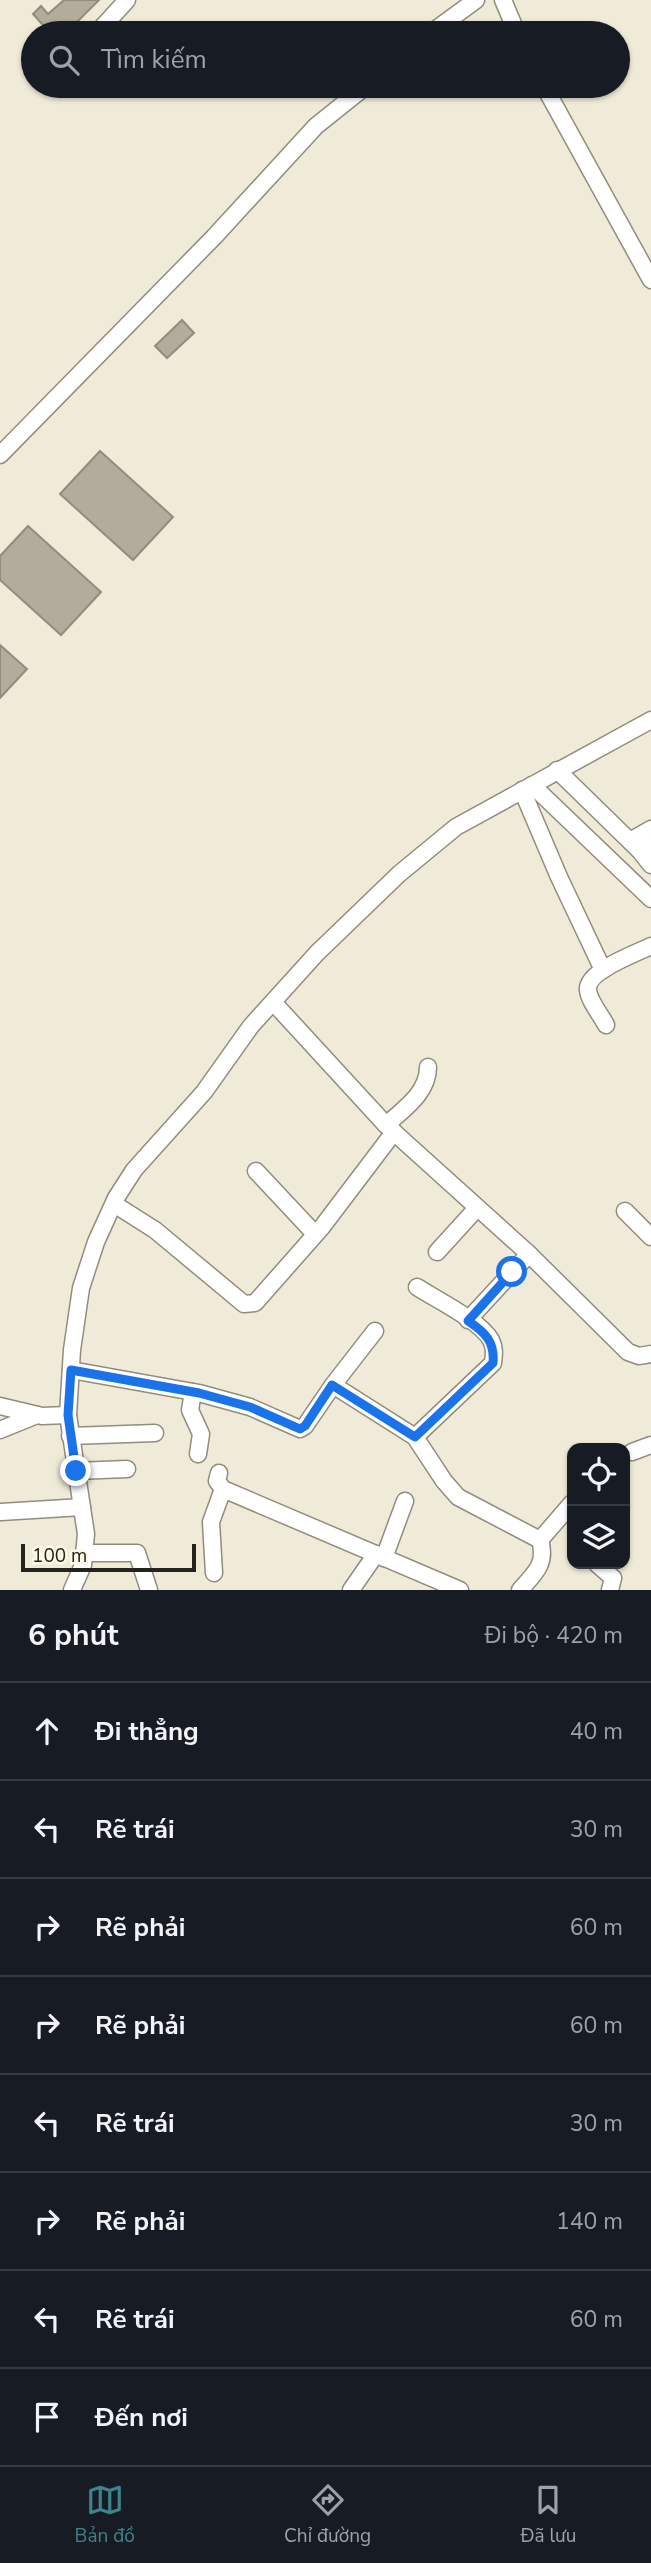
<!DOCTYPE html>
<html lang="vi">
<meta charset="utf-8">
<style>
:root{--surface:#171b24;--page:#242831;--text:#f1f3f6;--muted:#9ea1a6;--line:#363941;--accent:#3d848c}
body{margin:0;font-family:"Nunito Sans",sans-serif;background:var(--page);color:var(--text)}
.controls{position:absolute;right:21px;bottom:21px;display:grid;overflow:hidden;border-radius:14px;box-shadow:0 2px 5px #0004}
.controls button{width:63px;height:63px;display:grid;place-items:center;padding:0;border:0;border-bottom:2px solid var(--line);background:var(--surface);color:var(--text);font:35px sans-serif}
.scale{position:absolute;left:21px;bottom:18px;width:175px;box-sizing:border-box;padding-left:7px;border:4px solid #25231d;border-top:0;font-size:19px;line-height:24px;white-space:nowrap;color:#25231d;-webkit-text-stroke:5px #fef8e6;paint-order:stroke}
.stop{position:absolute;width:21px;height:21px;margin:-16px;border:5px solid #1a73e8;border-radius:50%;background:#fff}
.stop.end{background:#1a73e8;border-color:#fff;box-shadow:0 2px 7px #0008}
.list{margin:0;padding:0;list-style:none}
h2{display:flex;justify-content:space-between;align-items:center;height:91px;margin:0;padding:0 28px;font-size:30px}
h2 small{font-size:23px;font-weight:400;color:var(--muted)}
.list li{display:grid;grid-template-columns:46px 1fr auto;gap:21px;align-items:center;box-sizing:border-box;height:98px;padding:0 28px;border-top:2px solid var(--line)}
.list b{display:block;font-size:26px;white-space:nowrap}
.list em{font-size:23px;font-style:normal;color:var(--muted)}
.icon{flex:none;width:38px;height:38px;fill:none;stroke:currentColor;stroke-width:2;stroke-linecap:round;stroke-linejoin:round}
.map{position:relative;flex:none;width:651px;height:1590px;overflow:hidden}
.search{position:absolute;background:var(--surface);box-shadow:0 2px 5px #0004;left:21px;right:21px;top:21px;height:77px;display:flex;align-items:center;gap:18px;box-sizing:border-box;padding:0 24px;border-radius:38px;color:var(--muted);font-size:26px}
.sheet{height:875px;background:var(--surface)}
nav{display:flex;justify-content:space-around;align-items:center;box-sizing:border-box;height:98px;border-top:2px solid var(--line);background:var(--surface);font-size:19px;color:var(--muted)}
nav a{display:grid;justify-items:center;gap:4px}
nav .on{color:var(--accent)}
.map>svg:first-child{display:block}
.building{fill:#b1ac9b;stroke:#918c7c;stroke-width:2}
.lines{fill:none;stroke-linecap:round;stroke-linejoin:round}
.minor-casing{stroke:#918c7c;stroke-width:19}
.minor{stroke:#fff;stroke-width:16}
.route{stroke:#1a73e8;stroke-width:9}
</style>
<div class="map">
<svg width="651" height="1590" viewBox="0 0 651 1590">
<rect width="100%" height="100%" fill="#f0ebd9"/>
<g class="building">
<path d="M64,0H99L66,33H50L33,14L41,6L48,14Z"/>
<path d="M182,320L194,333L167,358L155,346Z"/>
<path d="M100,451L173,517L133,560L60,494Z"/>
<path d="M28,526L101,592L61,635L0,580V556Z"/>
<path d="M0,645L27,669L0,698Z"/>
</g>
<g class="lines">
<defs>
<g id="minor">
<path d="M503,0L517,33"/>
<path d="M97,33L127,0"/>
<path d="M431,33L476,0"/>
<path d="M544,86L651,280"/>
<path d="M0,455L214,237L316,126L366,86"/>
<path d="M557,770L640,851L651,846"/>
<path d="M532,785L651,899"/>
<path d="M522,790L559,877L603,970"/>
<path d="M630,841L651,829"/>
<path d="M640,851L651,865"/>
<path d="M273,1002L386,1125L529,1254L628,1352L639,1356L651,1354"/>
<path d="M606,1025C601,1015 589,1001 588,990C586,971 637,953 651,946"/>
<path d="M386,1125C404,1109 428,1093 428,1067"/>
<path d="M256,1171L315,1234"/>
<path d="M114,1204L155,1230L244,1304L255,1303L322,1227L394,1132"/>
<path d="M625,1211L651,1237"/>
<path d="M437,1252L477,1208"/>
<path d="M468,1320L529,1254"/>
<path d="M71,1370L199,1393L250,1407L300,1429L305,1426L333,1385L375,1331"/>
<path d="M333,1385L415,1437L444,1481L458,1497L540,1540C547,1564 535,1573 520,1590"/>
<path d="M193,1392L190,1410L201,1434L198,1454"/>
<path d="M0,1406L42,1416L68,1415"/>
<path d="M0,1430L37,1415"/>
<path d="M70,1436L155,1433"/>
<path d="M415,1437L493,1363C494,1355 495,1348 491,1340C479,1320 437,1300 417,1287"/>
<path d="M632,1452L651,1445"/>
<path d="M76,1471L127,1469"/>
<path d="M219,1473L217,1481L223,1489L460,1590"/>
<path d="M1,1512L82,1507"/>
<path d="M540,1540L572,1503"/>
<path d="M86,1553H137L149,1590"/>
<path d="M384,1558L405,1501"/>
<path d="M597,1564L613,1578L610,1590"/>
<path d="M214,1573L211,1522L223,1489"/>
<path d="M72,1590L83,1565L86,1534L68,1415L72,1350L81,1288L96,1242L116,1198L134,1170L204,1092L251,1026L317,953L399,874L456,827L651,720"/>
<path d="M351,1590L376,1554"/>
</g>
</defs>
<use href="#minor" class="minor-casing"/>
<use href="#minor" class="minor"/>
</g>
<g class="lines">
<path class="route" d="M76,1471L68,1415L71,1370L199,1393L250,1407L300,1429L305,1426L332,1385L415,1437L493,1363C495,1342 485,1332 468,1321L512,1272"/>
</g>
</svg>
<div class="controls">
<button><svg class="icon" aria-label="locate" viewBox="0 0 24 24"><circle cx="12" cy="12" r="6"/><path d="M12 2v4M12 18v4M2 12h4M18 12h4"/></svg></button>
<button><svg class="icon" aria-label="layers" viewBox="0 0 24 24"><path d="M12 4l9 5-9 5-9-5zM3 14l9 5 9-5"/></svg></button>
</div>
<div class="scale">100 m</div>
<div class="stop" style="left:512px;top:1272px"></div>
<div class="stop end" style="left:76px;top:1471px"></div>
<div class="search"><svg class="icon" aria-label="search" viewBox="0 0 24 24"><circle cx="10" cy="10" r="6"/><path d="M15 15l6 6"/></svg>Tìm kiếm</div>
</div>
<section class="sheet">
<h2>6 phút<small>Đi bộ · 420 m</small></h2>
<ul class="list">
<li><svg class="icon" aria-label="ahead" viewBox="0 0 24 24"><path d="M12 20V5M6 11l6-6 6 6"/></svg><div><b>Đi thẳng</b></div><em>40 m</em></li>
<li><svg class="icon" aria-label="left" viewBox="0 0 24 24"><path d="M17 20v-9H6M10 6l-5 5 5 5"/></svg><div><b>Rẽ trái</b></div><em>30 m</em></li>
<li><svg class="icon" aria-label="right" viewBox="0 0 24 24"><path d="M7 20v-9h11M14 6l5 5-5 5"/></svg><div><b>Rẽ phải</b></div><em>60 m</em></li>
<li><svg class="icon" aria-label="right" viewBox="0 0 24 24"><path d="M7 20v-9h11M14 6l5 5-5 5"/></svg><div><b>Rẽ phải</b></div><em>60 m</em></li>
<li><svg class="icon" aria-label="left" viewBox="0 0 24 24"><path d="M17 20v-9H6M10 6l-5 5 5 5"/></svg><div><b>Rẽ trái</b></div><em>30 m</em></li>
<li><svg class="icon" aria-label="right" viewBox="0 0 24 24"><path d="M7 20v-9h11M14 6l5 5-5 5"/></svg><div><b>Rẽ phải</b></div><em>140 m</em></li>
<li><svg class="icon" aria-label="left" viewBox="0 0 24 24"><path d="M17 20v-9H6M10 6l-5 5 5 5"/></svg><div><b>Rẽ trái</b></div><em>60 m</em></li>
<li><svg class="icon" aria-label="arrive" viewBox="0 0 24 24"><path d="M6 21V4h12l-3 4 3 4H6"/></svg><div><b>Đến nơi</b></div></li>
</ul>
</section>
<nav>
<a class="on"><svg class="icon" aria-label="map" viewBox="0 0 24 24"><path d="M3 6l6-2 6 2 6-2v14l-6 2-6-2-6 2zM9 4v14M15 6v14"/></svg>Bản đồ</a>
<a><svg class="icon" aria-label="directions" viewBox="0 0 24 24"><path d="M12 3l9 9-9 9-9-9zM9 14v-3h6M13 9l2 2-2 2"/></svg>Chỉ đường</a>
<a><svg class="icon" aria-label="saved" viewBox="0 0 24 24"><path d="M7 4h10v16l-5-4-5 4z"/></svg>Đã lưu</a>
</nav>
